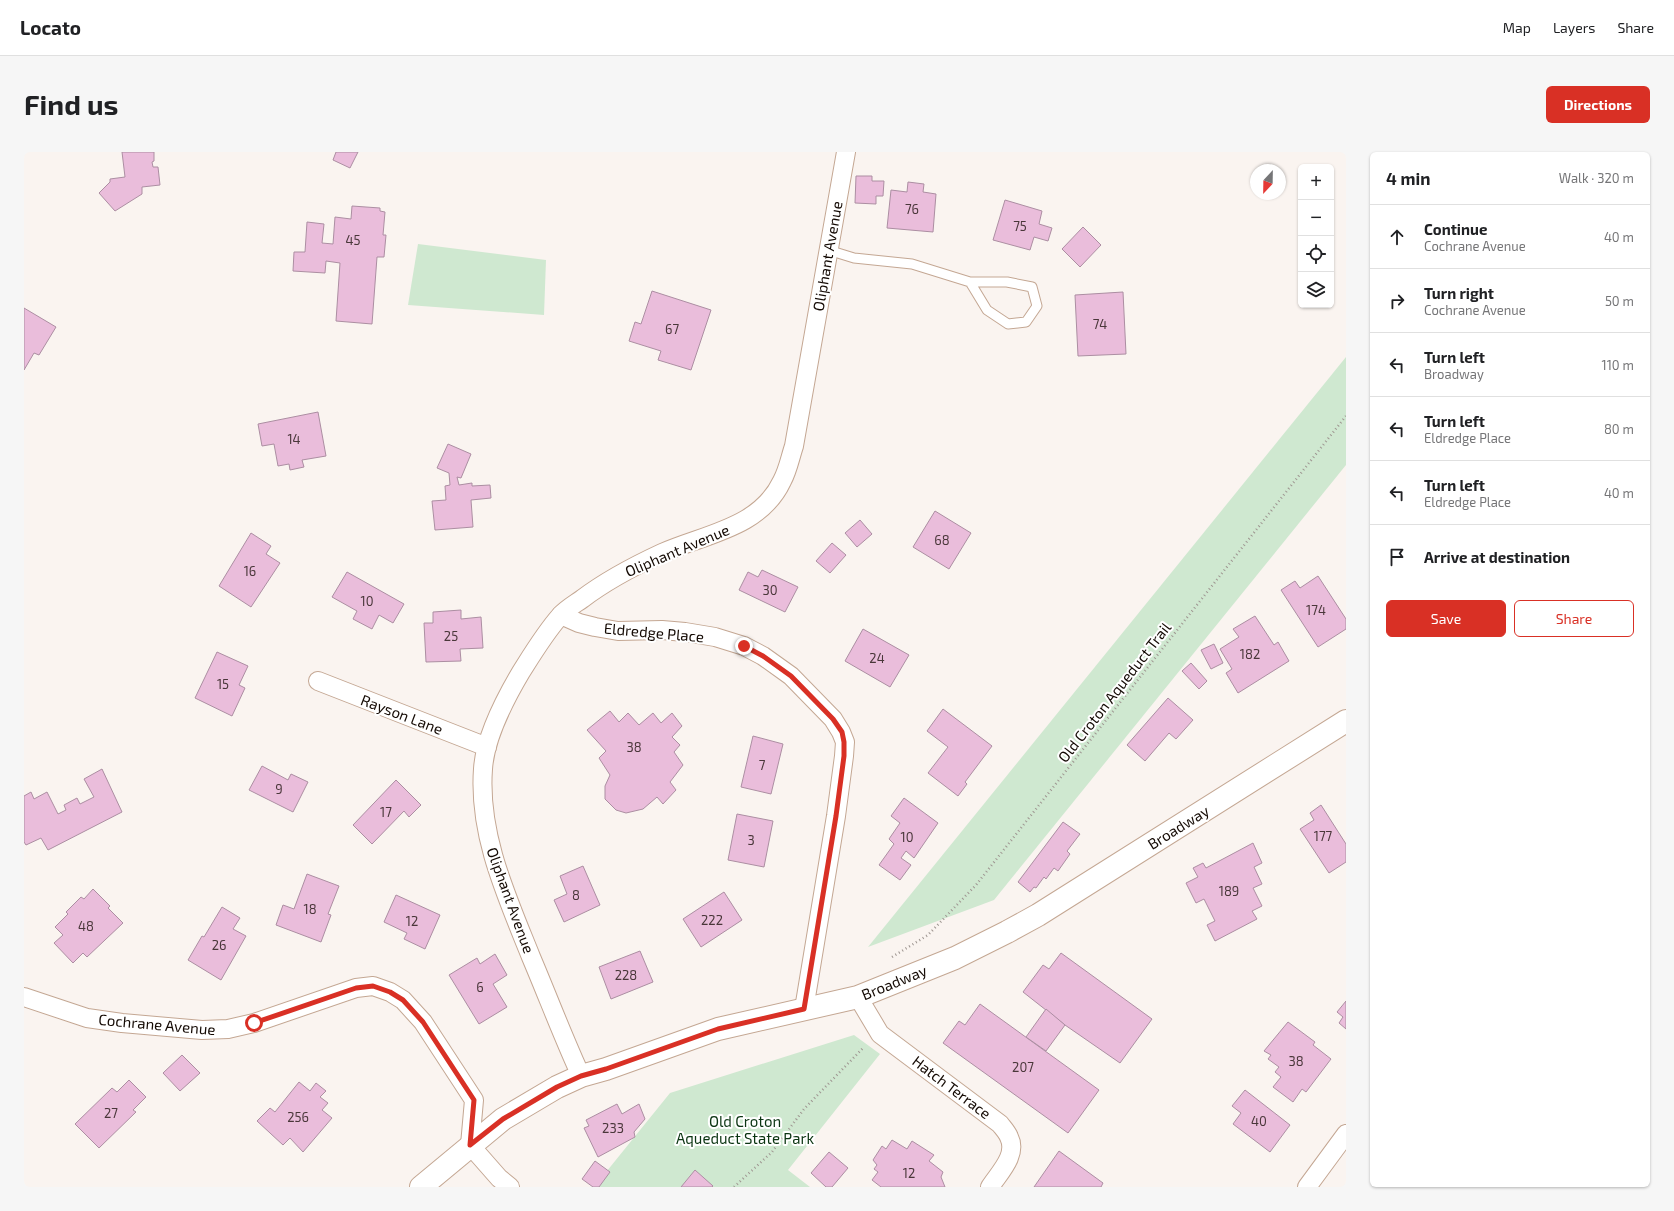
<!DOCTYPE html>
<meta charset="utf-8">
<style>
:root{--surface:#fff;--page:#f6f6f6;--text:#202124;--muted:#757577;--line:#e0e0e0;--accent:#d93025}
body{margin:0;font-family:"Exo 2",sans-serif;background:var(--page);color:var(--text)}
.controls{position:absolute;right:12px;top:12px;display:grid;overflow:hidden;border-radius:6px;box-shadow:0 1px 3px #0004}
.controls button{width:36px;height:36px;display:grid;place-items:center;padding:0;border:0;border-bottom:1px solid var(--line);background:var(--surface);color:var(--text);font:20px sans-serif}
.compass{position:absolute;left:1226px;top:12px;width:36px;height:36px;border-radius:50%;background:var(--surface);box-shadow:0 1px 3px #0004;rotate:202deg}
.stop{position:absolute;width:12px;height:12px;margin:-9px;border:3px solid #d93025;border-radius:50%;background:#fff}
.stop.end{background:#d93025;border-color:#fff;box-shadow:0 1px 4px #0008}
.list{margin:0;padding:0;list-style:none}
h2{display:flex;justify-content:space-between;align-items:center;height:52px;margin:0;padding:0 16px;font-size:17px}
h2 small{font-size:13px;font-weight:400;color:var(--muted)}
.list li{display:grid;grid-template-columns:26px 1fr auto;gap:12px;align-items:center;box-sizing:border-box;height:64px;padding:0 16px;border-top:1px solid var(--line)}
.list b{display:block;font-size:15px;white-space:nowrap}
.list p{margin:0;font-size:13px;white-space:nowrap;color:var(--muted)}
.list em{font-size:13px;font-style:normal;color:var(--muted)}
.actions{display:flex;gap:8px;padding:12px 16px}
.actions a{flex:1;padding:9px 0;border:1px solid var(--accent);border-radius:6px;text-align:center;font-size:14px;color:var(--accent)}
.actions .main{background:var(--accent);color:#fff}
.icon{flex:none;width:22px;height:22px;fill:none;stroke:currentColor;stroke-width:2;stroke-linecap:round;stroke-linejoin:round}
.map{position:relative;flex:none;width:1322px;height:1035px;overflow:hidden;border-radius:6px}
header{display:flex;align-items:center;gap:24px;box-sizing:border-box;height:56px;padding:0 20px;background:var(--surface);border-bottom:1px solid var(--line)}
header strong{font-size:19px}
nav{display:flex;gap:22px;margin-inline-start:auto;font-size:14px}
.intro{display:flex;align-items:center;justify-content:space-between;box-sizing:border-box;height:96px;padding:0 24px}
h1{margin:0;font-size:28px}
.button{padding:10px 18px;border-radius:6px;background:var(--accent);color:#fff;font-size:14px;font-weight:700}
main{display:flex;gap:24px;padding:0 24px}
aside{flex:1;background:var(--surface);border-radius:6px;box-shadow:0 1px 3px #0004}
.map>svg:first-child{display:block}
.green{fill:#cfe8d0}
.building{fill:#eabddb;stroke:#ac8ea2}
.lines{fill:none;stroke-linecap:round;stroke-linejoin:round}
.service-casing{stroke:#c4a793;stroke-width:11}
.minor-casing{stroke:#c4a793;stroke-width:20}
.primary-casing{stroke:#c4a793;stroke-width:24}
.path{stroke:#9e9691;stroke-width:2.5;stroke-dasharray:1 3;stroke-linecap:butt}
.service{stroke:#fff;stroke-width:9}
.minor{stroke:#fff;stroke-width:18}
.primary{stroke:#fff;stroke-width:22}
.route{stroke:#d93025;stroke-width:5}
.labels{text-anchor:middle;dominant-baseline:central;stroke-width:4;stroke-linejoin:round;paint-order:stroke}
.number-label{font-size:13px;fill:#4a373a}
.street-label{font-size:15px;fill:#140a04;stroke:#fff}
.park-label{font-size:15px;fill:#0b3512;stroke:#fff}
</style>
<header>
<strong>Locato</strong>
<nav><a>Map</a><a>Layers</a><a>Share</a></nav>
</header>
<div class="intro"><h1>Find us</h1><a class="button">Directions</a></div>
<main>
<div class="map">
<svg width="1322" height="1035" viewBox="0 0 1322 1035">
<rect width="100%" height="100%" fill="#faf4f0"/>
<g class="green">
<path d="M394,92L522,108L520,163L384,153Z"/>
<path d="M1322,205V313L970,748L844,795Z"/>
<path d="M830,883L856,902L764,1018L786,1035H570L646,941Z"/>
</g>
<g class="building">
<path d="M98,0H130V9L128,10L129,15H134L136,33L118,35V42L91,59L75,41L86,30V27L101,25Z"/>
<path d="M312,0H334L326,16L309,8Z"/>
<path d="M832,24H848V29H860L859,44H852V52L831,51Z"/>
<path d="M884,30L900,32L899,40L912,42L909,80L863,76L867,38L883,40Z"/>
<path d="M981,48L1018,59L1015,72L1028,76L1024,89L1010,85L1006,98L969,88Z"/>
<path d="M328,54L356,56V59L361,60L359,83H362L360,105H353L348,172L312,169L316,111L302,109L301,121L269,119L270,100H281L283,70L300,72L298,91L309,92L311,65L327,67Z"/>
<path d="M1059,75L1077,93L1056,115L1038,97Z"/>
<path d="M628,139L687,158L667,218L634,208L637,199L605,189L611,170L617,172Z"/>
<path d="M1099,140L1102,202L1054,204L1051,143Z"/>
<path d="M0,156L32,175L15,203L10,201L0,218Z"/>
<path d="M294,260L302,304L278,308L280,315L266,318L265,312L254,314L250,292L238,294L234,272Z"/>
<path d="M424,292L447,302L437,326L433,325L435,333L448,331V334L466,333L467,346L447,348L449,375L411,378L408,349L422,348L421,334L426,333L425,321L413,316Z"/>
<path d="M911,359L947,381L925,417L889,395Z"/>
<path d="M836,368L848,382L833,395L821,381Z"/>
<path d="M227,381L247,394L242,402L256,411L227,455L195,434Z"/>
<path d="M808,391L822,403L806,421L792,409Z"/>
<path d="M738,418L774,435L761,460L715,438L724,420L734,425Z"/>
<path d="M323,420L380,452L369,471L355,463L348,477L329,467L333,459L308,445Z"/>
<path d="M1294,424L1322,467V477L1294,495L1257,438L1271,429L1276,436Z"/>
<path d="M437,458V467L457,465L459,496L436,497L437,509L402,510L400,471H409V460Z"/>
<path d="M1231,464L1250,493L1254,490L1265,509L1214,541L1202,521L1208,517L1196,497L1215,485L1209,477Z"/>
<path d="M839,477L885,503L866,535L821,509Z"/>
<path d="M1190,492L1199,511L1187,517L1177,498Z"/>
<path d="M193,500L224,514L215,533L221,536L208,564L171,546Z"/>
<path d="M1167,511L1183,529L1175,537L1158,519Z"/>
<path d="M1144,546L1169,568L1152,587L1145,581L1121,609L1103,593Z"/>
<path d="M919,557L968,594L941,630L943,632L934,644L904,621L924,595L903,579Z"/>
<path d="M586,559L595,570L604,561L615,573L629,561L637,571L648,561L658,574L648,585L656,593L650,600L659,613L646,630L652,638L639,652L633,645L619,657L602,661L592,658L581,647V634L586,623L575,606L582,599L563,578Z"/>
<path d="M729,584L759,592L747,642L717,635Z"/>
<path d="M238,614L264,628L267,622L284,630L269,660L225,638Z"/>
<path d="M78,617L98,660L24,698L17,686L2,693L0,690V644L7,640L10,647L23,640L34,662L42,658L40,653L53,646L56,652L70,645L60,627Z"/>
<path d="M372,628L397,653L385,665L380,659L348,692L329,673Z"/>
<path d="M880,646L914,671L890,706L882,699L877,706L887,713L876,728L855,713L870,692L865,687L876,671L867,664Z"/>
<path d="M1297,653L1322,692V710L1305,721L1276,677L1290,668L1286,661Z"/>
<path d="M713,662L749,669L740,715L704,708Z"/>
<path d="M1039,670L1056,682L1043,699L1046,702L1034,719L1030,716L1022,727L1020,725L1012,736L1010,735L1006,740L994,730Z"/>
<path d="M1229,691L1238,711L1230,715L1238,732L1229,736L1238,754L1228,759L1233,767L1191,789L1183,773L1191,769L1180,747L1172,751L1162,731L1174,725L1169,716L1179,711L1182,716Z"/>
<path d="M559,714L576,753L540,770L530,748L543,742L536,724Z"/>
<path d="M283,722L315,734L304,762L307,763L297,790L252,773L259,753L270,757Z"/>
<path d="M69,737L86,754L84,756L99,771L63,805L59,801L49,811L30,791L39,783L31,775L44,762L42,760L57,745L60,747Z"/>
<path d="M700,740L718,768L677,795L659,767Z"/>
<path d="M372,743L416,763L401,797L380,787L383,781L360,770Z"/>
<path d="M198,755L216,766L209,777L222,784L197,828L164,808L178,784L180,785Z"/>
<path d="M616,799L629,830L587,847L575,815Z"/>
<path d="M1037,801L1128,867L1096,911L1041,873L999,840L1019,813L1025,817Z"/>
<path d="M471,802L483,823L469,832L483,855L455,872L425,823L453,806L456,812Z"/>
<path d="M1322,849V877L1315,871L1319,865L1313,860Z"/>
<path d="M956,852L1075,938L1044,981L919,891L935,869L941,873Z"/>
<path d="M1022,857L1041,873L1022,899L1002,885Z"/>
<path d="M1264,870L1291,890L1289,893L1307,907L1282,940L1278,937L1269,950L1249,935L1257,925L1251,920L1255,915L1244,907L1247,903L1240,899Z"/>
<path d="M158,903L176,921L156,939L139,921Z"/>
<path d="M105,928L122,945L109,958L112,960L75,996L51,972L88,936L93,940Z"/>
<path d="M275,930L286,939L292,931L302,939L296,945L304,951L298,958L308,966L279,1000L266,986L259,993L233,969L246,956L251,960Z"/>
<path d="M1221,938L1266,973L1246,1000L1209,972L1217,961L1208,954Z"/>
<path d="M593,952L598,962L615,952L621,967L610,980L611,985L574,1005L560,976L565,974L562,968Z"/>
<path d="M868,988L883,997L888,989L910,1003L905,1009L919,1020L917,1025L921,1035H857L848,1028L854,1020L850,1017L853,1013L849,1008L858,994L862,997Z"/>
<path d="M1035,999L1079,1031L1077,1035H1010Z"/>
<path d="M805,1000L824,1016L808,1035H802L787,1021Z"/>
<path d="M571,1009L586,1020L575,1035H569L558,1027Z"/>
<path d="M671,1018L689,1034L688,1035H657Z"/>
</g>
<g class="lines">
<defs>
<path id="service" d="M804,98L830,106L888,112L946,130L963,158L984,172L1002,170L1013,154L1008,135L983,130H946"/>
<g id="minor">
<path d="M537,463L555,471L571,475L594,479L638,478L661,480L691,485L720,494L739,504L767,524L809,567L817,580L821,590L820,604L812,664L780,857"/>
<path d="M294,529L463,595"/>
<path d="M0,845L63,866L98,871L178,878L204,877L230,871L332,836L349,834L366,840L379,848L399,870L450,948L446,993L475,1026L486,1035"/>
<path d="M834,845L856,882L976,972C979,976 983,980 985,985C994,1003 975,1021 966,1035"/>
<path d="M557,924C539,885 524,845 507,805C483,745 454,683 459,617C461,585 481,547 497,520C509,501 521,481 536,464C542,457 551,452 558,447C583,428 610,414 638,401C681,382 736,376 758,329C764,318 766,306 770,294L822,0"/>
<path d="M1283,1035L1322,982"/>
</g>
<path id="primary" d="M397,1035L479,967L533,935L557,924L582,917L694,877L834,845L931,806L983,780L1014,763L1322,569"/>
</defs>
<use href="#service" class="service-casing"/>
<use href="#minor" class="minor-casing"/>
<use href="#primary" class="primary-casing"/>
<g class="path">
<path d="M868,805L904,783L952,733L1322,264"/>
<path d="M710,1035L748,1000L780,957L840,895"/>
</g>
<use href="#service" class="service"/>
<use href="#minor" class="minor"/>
<use href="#primary" class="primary"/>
</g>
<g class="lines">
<path class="route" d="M230,871L332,836L349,834L366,840L379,848L399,870L450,948L446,993L479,967L533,935L557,924L582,917L694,877L780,857L812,664L820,604V590L818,580L809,567L767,524L739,504L720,494"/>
</g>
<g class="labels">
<g class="number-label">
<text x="888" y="57">76</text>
<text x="996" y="74">75</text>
<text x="329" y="88">45</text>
<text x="1076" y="172">74</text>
<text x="648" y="177">67</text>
<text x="270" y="287">14</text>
<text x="918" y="388">68</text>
<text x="226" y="419">16</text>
<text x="746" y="438">30</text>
<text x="343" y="449">10</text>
<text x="1292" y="458">174</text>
<text x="427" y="484">25</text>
<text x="1226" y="502">182</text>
<text x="853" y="506">24</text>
<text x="199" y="532">15</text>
<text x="610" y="595">38</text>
<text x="738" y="613">7</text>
<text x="255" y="637">9</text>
<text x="362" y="660">17</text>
<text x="1299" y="684">177</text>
<text x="883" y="685">10</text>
<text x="727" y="688">3</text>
<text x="1205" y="739">189</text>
<text x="552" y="743">8</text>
<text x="286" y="757">18</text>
<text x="688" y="768">222</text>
<text x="388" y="769">12</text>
<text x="62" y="774">48</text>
<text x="195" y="793">26</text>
<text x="602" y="823">228</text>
<text x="456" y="835">6</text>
<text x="1272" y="909">38</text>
<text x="999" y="915">207</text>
<text x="87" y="961">27</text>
<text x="274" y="965">256</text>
<text x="1235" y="969">40</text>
<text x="589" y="976">233</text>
<text x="885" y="1021">12</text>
</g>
<g class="street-label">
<text transform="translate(803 104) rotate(-80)">Oliphant Avenue</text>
<text transform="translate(653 398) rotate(-23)">Oliphant Avenue</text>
<text transform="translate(630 480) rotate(5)">Eldredge Place</text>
<text transform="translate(1090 540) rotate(-52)">Old Croton Aqueduct Trail</text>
<text transform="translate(378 562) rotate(21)">Rayson Lane</text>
<text transform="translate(1154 675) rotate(-32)">Broadway</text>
<text transform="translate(487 748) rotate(70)">Oliphant Avenue</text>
<text transform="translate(870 830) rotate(-22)">Broadway</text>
<text transform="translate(133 872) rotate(5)">Cochrane Avenue</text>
<text transform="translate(928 935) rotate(37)">Hatch Terrace</text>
</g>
<g class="park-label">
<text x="721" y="969">Old Croton<tspan x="721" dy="17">Aqueduct State Park</tspan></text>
</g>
</g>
</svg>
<div class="controls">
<button>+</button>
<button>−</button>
<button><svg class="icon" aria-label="locate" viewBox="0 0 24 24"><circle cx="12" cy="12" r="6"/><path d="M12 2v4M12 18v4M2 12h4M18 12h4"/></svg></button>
<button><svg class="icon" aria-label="layers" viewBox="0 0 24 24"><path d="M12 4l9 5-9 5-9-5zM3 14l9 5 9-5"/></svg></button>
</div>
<svg class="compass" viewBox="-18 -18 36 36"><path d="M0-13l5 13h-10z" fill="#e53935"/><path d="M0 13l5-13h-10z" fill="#757577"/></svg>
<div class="stop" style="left:230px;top:871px"></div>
<div class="stop end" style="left:720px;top:494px"></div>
</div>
<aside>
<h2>4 min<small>Walk · 320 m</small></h2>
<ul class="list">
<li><svg class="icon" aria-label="ahead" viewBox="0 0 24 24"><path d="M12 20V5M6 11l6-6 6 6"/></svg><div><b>Continue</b><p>Cochrane Avenue</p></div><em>40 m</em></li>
<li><svg class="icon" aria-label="right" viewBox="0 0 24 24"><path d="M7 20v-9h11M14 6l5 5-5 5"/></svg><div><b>Turn right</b><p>Cochrane Avenue</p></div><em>50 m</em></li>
<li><svg class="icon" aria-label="left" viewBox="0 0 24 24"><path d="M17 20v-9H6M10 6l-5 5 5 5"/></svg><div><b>Turn left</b><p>Broadway</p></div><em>110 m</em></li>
<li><svg class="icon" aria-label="left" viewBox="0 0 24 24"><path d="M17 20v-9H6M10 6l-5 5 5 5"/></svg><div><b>Turn left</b><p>Eldredge Place</p></div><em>80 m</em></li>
<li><svg class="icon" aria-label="left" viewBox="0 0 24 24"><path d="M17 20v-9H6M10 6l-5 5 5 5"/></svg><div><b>Turn left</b><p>Eldredge Place</p></div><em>40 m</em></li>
<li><svg class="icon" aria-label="arrive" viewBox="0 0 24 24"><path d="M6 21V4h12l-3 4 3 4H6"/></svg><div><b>Arrive at destination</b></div></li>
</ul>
<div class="actions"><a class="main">Save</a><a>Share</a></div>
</aside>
</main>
